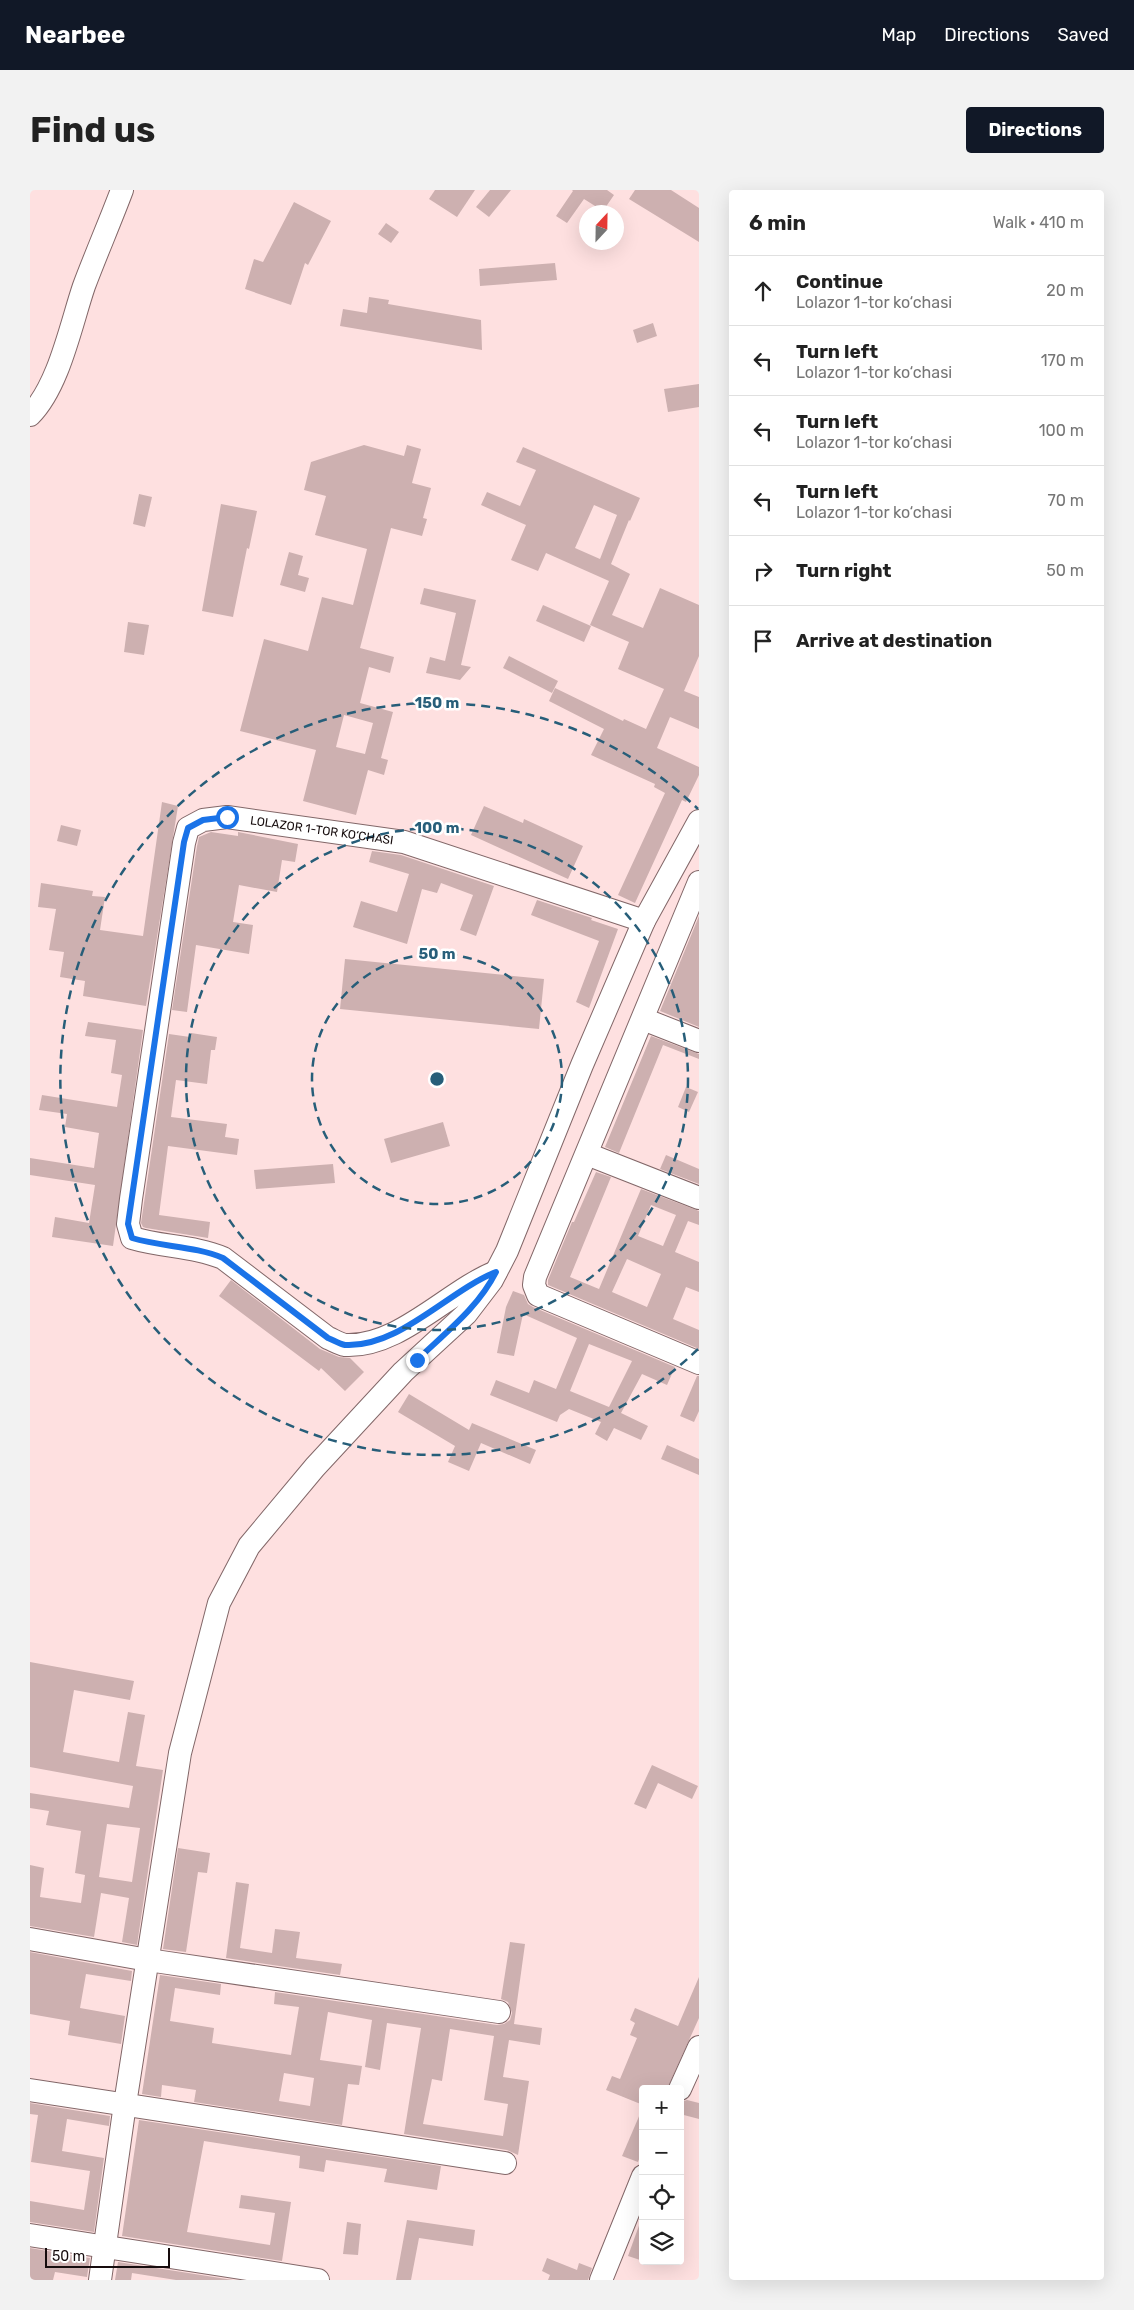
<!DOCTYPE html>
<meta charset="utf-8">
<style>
:root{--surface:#fff;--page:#f2f2f2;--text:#222;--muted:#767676;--line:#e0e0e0;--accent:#111827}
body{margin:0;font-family:Rubik,sans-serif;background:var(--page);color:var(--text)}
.controls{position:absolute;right:15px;bottom:15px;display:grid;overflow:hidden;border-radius:5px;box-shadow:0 5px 20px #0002}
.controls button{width:45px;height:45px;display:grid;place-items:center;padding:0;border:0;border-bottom:1px solid var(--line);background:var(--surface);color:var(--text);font:25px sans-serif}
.compass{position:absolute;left:549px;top:15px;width:45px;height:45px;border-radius:50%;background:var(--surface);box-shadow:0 5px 20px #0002;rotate:22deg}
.scale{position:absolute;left:15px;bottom:12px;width:125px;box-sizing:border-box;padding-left:5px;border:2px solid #160c0d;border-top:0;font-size:14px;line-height:18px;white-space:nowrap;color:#160c0d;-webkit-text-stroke:4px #fff;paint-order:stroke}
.stop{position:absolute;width:15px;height:15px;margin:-11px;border:4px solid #1a73e8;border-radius:50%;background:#fff}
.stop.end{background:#1a73e8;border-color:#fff;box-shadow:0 1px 5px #0008}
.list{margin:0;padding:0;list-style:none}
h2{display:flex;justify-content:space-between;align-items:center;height:65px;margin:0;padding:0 20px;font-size:21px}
h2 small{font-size:16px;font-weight:400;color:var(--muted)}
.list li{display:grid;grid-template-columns:32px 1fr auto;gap:15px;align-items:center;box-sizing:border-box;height:70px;padding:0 20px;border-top:1px solid var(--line)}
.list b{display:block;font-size:19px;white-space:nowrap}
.list p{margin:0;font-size:16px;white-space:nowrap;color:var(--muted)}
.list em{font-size:16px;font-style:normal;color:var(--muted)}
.icon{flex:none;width:28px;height:28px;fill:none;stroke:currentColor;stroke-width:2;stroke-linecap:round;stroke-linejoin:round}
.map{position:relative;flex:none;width:669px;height:2090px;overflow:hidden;border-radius:5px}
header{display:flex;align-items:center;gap:30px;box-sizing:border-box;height:70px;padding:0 25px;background:var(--accent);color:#fff}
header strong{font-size:24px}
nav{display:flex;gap:28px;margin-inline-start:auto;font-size:18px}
.intro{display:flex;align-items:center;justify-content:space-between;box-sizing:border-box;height:120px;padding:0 30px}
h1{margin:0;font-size:35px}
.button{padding:12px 22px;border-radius:5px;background:var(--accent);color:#fff;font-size:18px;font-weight:700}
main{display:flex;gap:30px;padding:0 30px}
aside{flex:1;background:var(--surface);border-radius:5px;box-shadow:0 5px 20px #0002}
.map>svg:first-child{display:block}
.building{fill:#cdb0b0;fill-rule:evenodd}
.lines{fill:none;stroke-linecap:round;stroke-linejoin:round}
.minor-casing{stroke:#826768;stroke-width:24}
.minor{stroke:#fff;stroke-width:22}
.route{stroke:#1a73e8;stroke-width:6}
.ring{fill:none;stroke:#275e79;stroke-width:2.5;stroke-dasharray:9 6}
.labels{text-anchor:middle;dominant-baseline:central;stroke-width:5;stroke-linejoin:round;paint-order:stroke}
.street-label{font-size:12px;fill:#160c0d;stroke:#fff}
.centre{fill:#275e79;stroke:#fff;stroke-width:2.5}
.ring-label{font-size:15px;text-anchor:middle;font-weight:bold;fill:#275e79;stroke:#fff;stroke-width:5;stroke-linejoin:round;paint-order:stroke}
</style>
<header>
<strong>Nearbee</strong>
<nav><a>Map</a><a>Directions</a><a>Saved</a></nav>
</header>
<div class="intro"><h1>Find us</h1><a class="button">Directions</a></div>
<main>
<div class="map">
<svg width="669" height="2090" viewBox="0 0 669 2090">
<rect width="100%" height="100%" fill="#fee0e0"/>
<g class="building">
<path d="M405,0H445L427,27L399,9Z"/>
<path d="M460,0H481L459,27L446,17Z"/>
<path d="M542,0H577L584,5L573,21L554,9L537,33L526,26L543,1Z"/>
<path d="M605,0H641L669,18V52L599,9Z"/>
<path d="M264,12L301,31L278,75L275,73L261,115L215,99L224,69L233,72Z"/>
<path d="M356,33L369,42L361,53L348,44Z"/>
<path d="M525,73L527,90L450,96L449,79Z"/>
<path d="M339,107L359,110L358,114L451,130L452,160L310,136L313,119L337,123Z"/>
<path d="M623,133L627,146L607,153L603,140Z"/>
<path d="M669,194V217L638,222L634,199Z"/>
<path d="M334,255L374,266L377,255L391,259L382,293L401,298L393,328L397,329L392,346L361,338L330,458L364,467L360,483L339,477L330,513L363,522L351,568L358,570L354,585L338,580L326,625L273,611L286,560L210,541L234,449L278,461L292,407L323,415L337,359L285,345L296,306L274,300L281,272ZM314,525L343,533L335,564L306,557Z"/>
<path d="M493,257L610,308L600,331L599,330L581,374L600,384L582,425L613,438L630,398L669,415V466L654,501L669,507V539L640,527L627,558L669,577V585L656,612L652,610L605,713L588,705L635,603L624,597L625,594L561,565L574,539L519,511L525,498L593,531L594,529L616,539L634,499L588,479L599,452L560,435L579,391L516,363L508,381L481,370L496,335L451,315L457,302L490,316L506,280L486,272ZM564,315L587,325L570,369L545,358Z"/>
<path d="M109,304L122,307L115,337L103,334Z"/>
<path d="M191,314L227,321L219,359L217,358L203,427L172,421Z"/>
<path d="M259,362L273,366L268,385L279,388L275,402L250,395Z"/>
<path d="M394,398L446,410L431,475L441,477L430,490L396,483L400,467L415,471L426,423L390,414Z"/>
<path d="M513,415L561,436L554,452L506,431Z"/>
<path d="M98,432L119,435L114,465L94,462Z"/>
<path d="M479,466L528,491L522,503L473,478Z"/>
<path d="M132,612L148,616L116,816L53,806L55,791L30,787L34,762L19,760L26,719L8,717L11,693L63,701L62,706L75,707L70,740L113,746Z"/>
<path d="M454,616L493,633L494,629L553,656L538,689L441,645Z"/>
<path d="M31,635L51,640L47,656L27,651Z"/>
<path d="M181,642L208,646V642L268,654L265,672L252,670L247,702L209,695L203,732L223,735L219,764L166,755L157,822L142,820L167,656L169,647Z"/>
<path d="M342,661L371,665L464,696L446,746L430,740L443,705L411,693L407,703L392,699L377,754L323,737L331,711L367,722L379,684L339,672Z"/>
<path d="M507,710L562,728L561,730L588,739L559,818L546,812L569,751L501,725Z"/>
<path d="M669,726V837L630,821Z"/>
<path d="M315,769L514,789L509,839L310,819Z"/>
<path d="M58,832L113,840L83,1056L22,1047L25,1027L59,1033L65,995L0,985V968L64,978L69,943L35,937L37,924L9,920L12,905L87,917L92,885L81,883L86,850L55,846Z"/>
<path d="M161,843L187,847L185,860H181L177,894L146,890L141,927L197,934L195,947L209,949L207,965L138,956L129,1025L180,1032L178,1048L116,1038L113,1037L111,1033L139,844L160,847Z"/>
<path d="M621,846L669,864V869L633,855L589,963L575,957Z"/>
<path d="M656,897L668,902L659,922L648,917Z"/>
<path d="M413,932L420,956L361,973L354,949Z"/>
<path d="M636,965L669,979V994L630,979Z"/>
<path d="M303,974L305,993L226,999L224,980Z"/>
<path d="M566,982L581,987L540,1087L569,1099L611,999L669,1021V1035L658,1031L645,1062L669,1072V1102L656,1097L643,1129L669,1140V1159L518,1095V1090L542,1032H544ZM621,1015L646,1025L633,1056L608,1046ZM597,1069L631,1084L617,1117L582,1102Z"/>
<path d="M201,1090L290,1159L309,1167L320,1168L334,1182L315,1201L291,1178L289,1181L189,1106Z"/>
<path d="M483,1101L494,1105L498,1114L503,1117L645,1177L637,1195L612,1184L591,1223L618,1236L611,1250L584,1238L577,1251L565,1244L571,1232L539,1219L530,1225L527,1232L460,1205L466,1190L499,1203L504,1190L526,1199L547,1148L493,1124L484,1166L467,1163L476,1117ZM559,1154L602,1171L579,1217L540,1201Z"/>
<path d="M667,1186H669V1221L664,1232L650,1226Z"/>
<path d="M379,1204L439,1240L442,1233L506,1260L500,1274L451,1253L439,1281L418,1272L425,1256L368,1222Z"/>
<path d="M637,1255L669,1269V1285L631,1269Z"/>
<path d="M0,1472L104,1491L100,1510L44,1500L33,1562L89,1572L98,1522L115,1525L106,1576L133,1580L107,1755L92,1752L99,1708L71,1703L64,1747L0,1736V1675L14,1678L10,1707L51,1713L55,1685L45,1683L51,1641L16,1635L19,1621L0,1618V1603L99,1618L103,1596L0,1577ZM77,1634L110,1638L102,1692L69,1687Z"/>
<path d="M622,1575L668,1596L662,1609L628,1593L616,1619L604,1614Z"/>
<path d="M148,1658L180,1663L177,1683L168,1682L156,1762L133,1759Z"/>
<path d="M206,1692L219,1694L210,1758L242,1763L245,1739L270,1742L266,1768L312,1774L310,1785L196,1768Z"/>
<path d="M480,1752L495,1754L484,1834L512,1838L510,1855L479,1850L473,1887L499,1891L488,1965L477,1960L374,1944L391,1838L357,1833L350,1880L335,1877L342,1830L298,1822L290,1870L332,1876L329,1895L318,1894L312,1935L164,1912L166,1900L132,1895L131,1907L112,1904L130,1785L191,1794L190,1805L145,1798L140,1831L184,1838L182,1853L261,1865L269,1817L244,1814L245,1802L467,1835L474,1834L480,1830L482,1823L478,1812L471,1809ZM420,1839L464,1846L454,1910L478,1914L473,1946L393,1934L402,1889L412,1891ZM254,1883L284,1888L280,1916L249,1911Z"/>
<path d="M0,1762L102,1781L101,1791L56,1784L50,1818L95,1826L91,1854L38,1845L40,1831L0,1824Z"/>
<path d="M669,1787V1828L637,1899H613V1915L576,1900L582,1886L590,1889L607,1848L600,1845L605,1833L600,1830L605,1818L648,1836Z"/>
<path d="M657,1910L669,1913V1929L650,1924L654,1911Z"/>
<path d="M0,1913L80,1926L79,1936L37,1929L32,1961L74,1968L64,2042L0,2032V2011L54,2020L60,1981L1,1972L8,1925L0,1924Z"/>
<path d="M613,1917V1959L608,1972L592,1966Z"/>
<path d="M109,1930L411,1976L407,2000L354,1992L357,1979L296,1970L294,1982L269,1978L270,1966L174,1951L157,2042L240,2055L245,2023L209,2018L211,2005L261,2012L252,2071L92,2046Z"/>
<path d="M377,2030L445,2040L443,2056L389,2048L381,2090H366Z"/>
<path d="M611,2030H613V2071L598,2066Z"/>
<path d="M317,2032L331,2034L328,2065L313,2064Z"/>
<path d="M0,2058L60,2068L57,2087L25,2082L23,2090H0Z"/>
<path d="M517,2068L547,2080L549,2073L562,2078L558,2090H518L520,2085L512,2081Z"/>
<path d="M88,2072L203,2090H146L102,2083L101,2090H85Z"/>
</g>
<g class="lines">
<defs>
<g id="minor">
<path d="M0,225C29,196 41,134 54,96C66,64 80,32 92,0"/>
<path d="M669,692L505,1087L504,1095L508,1105L669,1173"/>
<path d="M613,829L669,851"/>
<path d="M557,964L669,1008"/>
<path id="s1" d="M466,1082C418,1101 369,1158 315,1155C310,1154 303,1150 298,1148L193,1068C165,1056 132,1057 102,1048L98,1034L101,1009L154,653L158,638L173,630L197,627L374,652L614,731"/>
<path d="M0,1749L118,1770L469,1822"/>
<path d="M650,1899L669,1857"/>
<path d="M0,1900L475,1973"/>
<path d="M0,2045L288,2090"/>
<path d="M70,2090L95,1914L150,1563L189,1413L219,1356L285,1277L373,1182L436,1124L462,1090L477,1061L552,875L614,731L669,631"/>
<path d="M571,2090L613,1986"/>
</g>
</defs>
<use href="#minor" class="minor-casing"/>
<use href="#minor" class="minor"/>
</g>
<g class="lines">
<path class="route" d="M197,627L173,630L158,638L154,652L98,1034L102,1048C132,1057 165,1056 193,1068L298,1148C303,1150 310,1154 315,1155C369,1158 418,1101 466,1082C448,1118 415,1143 387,1170"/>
</g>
<g class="ring">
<circle cx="407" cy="889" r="125"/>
<circle cx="407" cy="889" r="251"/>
<path d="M668 1159A376 376 0 1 1 668 619"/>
</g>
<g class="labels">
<g class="street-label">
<text stroke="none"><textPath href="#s1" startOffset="966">LOLAZOR 1-TOR KO‘CHASI</textPath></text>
</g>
</g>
<circle cx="407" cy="889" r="8" class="centre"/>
<g class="ring-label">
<text x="407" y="518">150 m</text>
<text x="407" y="643">100 m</text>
<text x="407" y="769">50 m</text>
</g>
</svg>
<div class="controls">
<button>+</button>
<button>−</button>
<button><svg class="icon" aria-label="locate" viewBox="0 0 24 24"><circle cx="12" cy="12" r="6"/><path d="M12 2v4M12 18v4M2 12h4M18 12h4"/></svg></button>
<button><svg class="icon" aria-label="layers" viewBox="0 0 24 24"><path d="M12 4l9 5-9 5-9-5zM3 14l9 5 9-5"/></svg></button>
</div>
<svg class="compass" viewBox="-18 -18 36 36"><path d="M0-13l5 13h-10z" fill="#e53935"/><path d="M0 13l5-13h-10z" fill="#767676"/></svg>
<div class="scale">50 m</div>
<div class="stop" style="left:197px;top:627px"></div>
<div class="stop end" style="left:387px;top:1170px"></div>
</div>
<aside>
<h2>6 min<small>Walk · 410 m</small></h2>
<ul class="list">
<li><svg class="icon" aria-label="ahead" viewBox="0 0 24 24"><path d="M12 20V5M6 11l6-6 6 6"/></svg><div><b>Continue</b><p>Lolazor 1-tor ko‘chasi</p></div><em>20 m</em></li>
<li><svg class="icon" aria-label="left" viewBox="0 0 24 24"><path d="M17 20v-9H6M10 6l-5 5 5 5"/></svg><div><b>Turn left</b><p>Lolazor 1-tor ko‘chasi</p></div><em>170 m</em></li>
<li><svg class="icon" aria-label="left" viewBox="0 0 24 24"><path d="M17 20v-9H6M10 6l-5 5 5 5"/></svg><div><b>Turn left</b><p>Lolazor 1-tor ko‘chasi</p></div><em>100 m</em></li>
<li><svg class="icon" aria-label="left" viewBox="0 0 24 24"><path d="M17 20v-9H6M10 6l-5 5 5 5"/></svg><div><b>Turn left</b><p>Lolazor 1-tor ko‘chasi</p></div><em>70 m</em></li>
<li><svg class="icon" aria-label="right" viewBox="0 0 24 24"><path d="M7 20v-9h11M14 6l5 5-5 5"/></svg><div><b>Turn right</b></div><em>50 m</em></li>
<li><svg class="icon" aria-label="arrive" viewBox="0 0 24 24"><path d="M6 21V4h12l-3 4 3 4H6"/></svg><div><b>Arrive at destination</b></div></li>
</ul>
</aside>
</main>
